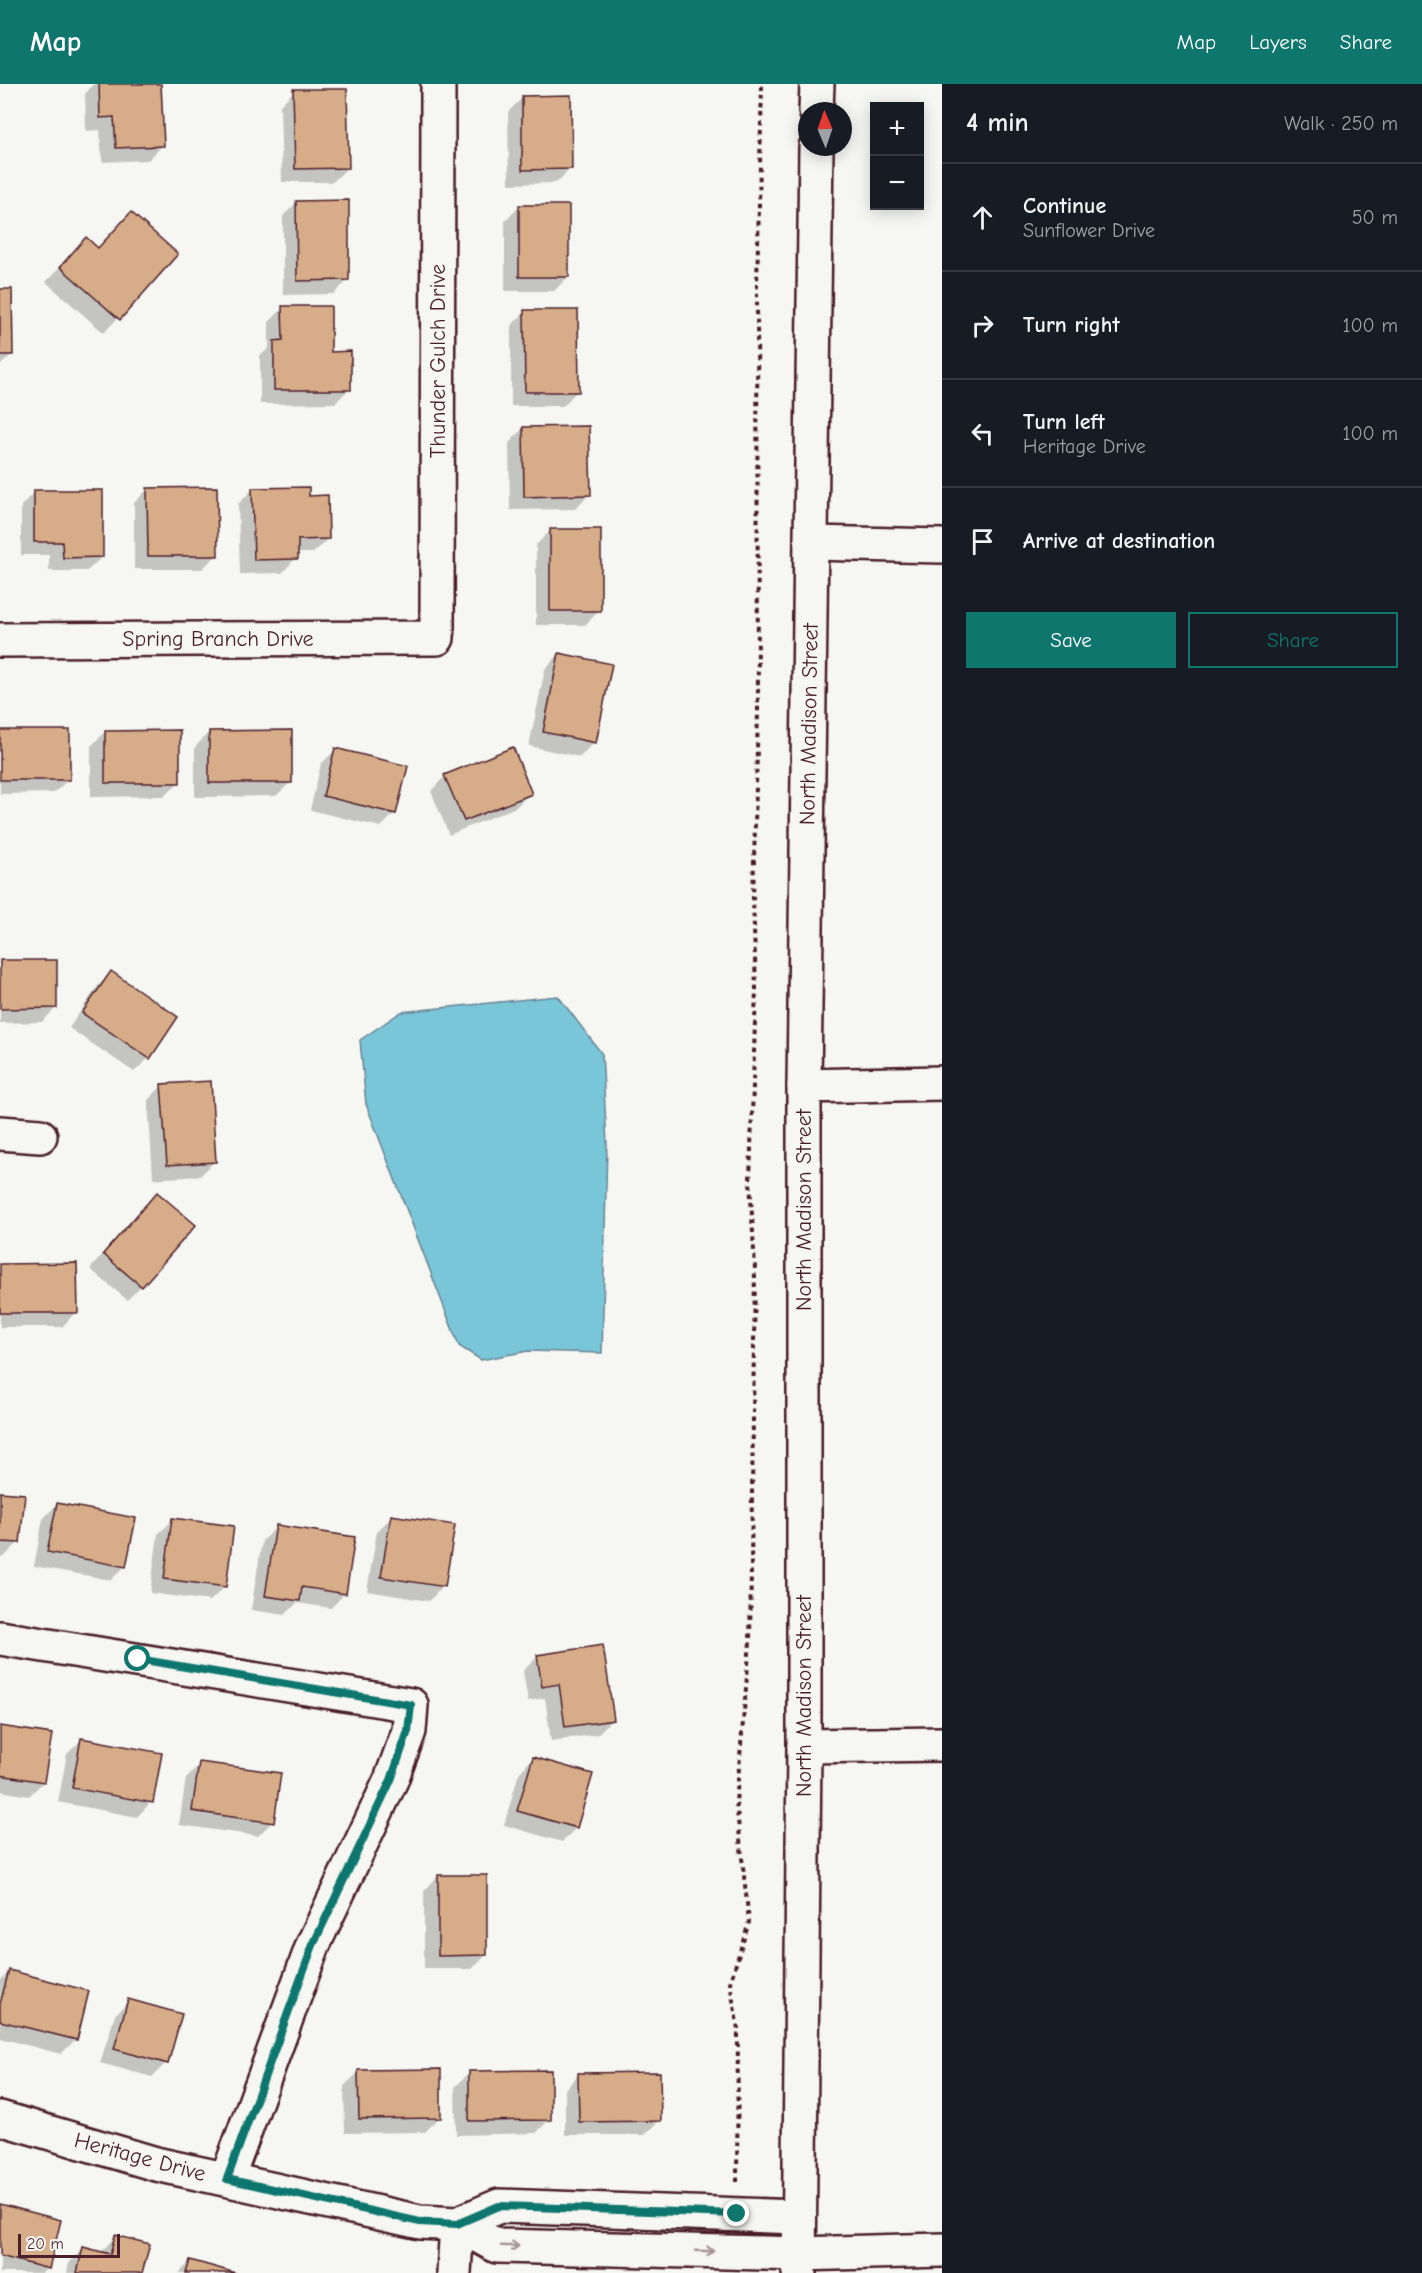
<!DOCTYPE html>
<meta charset="utf-8">
<style>
:root{--surface:#171b24;--page:#242831;--text:#f1f3f6;--muted:#9ea1a6;--line:#363941;--accent:#0f766e}
body{margin:0;font-family:"Comic Neue",sans-serif;background:var(--page);color:var(--text)}
.controls{position:absolute;right:18px;top:18px;display:grid;overflow:hidden;border-radius:0px;box-shadow:0 3px 15px #0003}
.controls button{width:54px;height:54px;display:grid;place-items:center;padding:0;border:0;border-bottom:2px solid var(--line);background:var(--surface);color:var(--text);font:30px sans-serif}
.compass{position:absolute;left:798px;top:18px;width:54px;height:54px;border-radius:50%;background:var(--surface);box-shadow:0 3px 15px #0003;rotate:358deg}
.scale{position:absolute;left:18px;bottom:15px;width:102px;box-sizing:border-box;padding-left:6px;border:3px solid #4a1f2b;border-top:0;font-size:16px;line-height:21px;white-space:nowrap;color:#4a1f2b;-webkit-text-stroke:4px #f6f6f2;paint-order:stroke}
.stop{position:absolute;width:18px;height:18px;margin:-14px;border:4px solid #0f766e;border-radius:50%;background:#fff}
.stop.end{background:#0f766e;border-color:#fff;box-shadow:0 2px 6px #0008}
.list{margin:0;padding:0;list-style:none}
h2{display:flex;justify-content:space-between;align-items:center;height:78px;margin:0;padding:0 24px;font-size:26px}
h2 small{font-size:20px;font-weight:400;color:var(--muted)}
.list li{display:grid;grid-template-columns:39px 1fr auto;gap:18px;align-items:center;box-sizing:border-box;height:108px;padding:0 24px;border-top:2px solid var(--line)}
.list b{display:block;font-size:22px;white-space:nowrap}
.list p{margin:0;font-size:20px;white-space:nowrap;color:var(--muted)}
.list em{font-size:20px;font-style:normal;color:var(--muted)}
.actions{display:flex;gap:12px;padding:18px 24px}
.actions a{flex:1;padding:14px 0;border:2px solid var(--accent);border-radius:0px;text-align:center;font-size:21px;color:var(--accent)}
.actions .main{background:var(--accent);color:#fff}
.icon{flex:none;width:33px;height:33px;fill:none;stroke:currentColor;stroke-width:2;stroke-linecap:round;stroke-linejoin:round}
.map{position:relative;flex:none;width:942px;height:2189px;overflow:hidden}
header{display:flex;align-items:center;gap:36px;box-sizing:border-box;height:84px;padding:0 30px;background:var(--accent);color:#fff}
header strong{font-size:28px}
nav{display:flex;gap:33px;margin-inline-start:auto;font-size:21px}
main{display:flex}
aside{flex:1;background:var(--surface)}
.map>svg:first-child{display:block}
.water{fill:#7ac6d9;stroke:#678393;stroke-width:1.5}
.shadow{fill:#0003}
.building{fill:#d7ac88;stroke:#4a1f2b;stroke-width:1.5}
.lines{fill:none;stroke-linecap:round;stroke-linejoin:round}
.minor-casing{stroke:#4a1f2b;stroke-width:38}
.path{stroke:#4a1f2b;stroke-width:4;stroke-dasharray:4.5 4.5;stroke-linecap:butt}
.minor{stroke:#f6f6f2;stroke-width:33}
.oneway{stroke:#a99598}
.route{stroke:#0f766e;stroke-width:8}
.labels{text-anchor:middle;dominant-baseline:central;stroke-width:4.5;stroke-linejoin:round;paint-order:stroke}
.street-label{font-size:22px;fill:#4a1f2b;stroke:#f6f6f2}
</style>
<header>
<strong>Map</strong>
<nav><a>Map</a><a>Layers</a><a>Share</a></nav>
</header>
<main>
<div class="map">
<svg width="942" height="2189" viewBox="0 0 942 2189">
<rect width="100%" height="100%" fill="#f6f6f2"/>
<filter id="ink" filterUnits="userSpaceOnUse"><feTurbulence type="fractalNoise" baseFrequency=".0167" numOctaves="2"/><feDisplacementMap in="SourceGraphic" scale="12" xChannelSelector="R" yChannelSelector="G"/><feConvolveMatrix kernelMatrix="1 2 1 2 8 2 1 2 1" color-interpolation-filters="sRGB"/></filter>
<g filter="url(#ink)">
<path class="water" d="M558,912L602,970L607,1060L602,1269L528,1267L481,1276L459,1262L366,1020L360,956L401,928Z"/>
<g class="shadow">
<path d="M94,0H159L163,61L148,76L102,78L100,46L86,47L85,10Z"/>
<path d="M294,7L348,83L333,98H282L280,21Z"/>
<path d="M522,14L570,85L556,99L509,100L508,28Z"/>
<path d="M297,118L348,196L334,210L283,211V132Z"/>
<path d="M519,123L568,193L554,207H505V137Z"/>
<path d="M98,166L176,170L104,249L46,198L72,170Z"/>
<path d="M0,206L11,271L0,282Z"/>
<path d="M283,224L349,305L335,319L260,320V272L269,264V238Z"/>
<path d="M525,228L577,307L563,322H511V242Z"/>
<path d="M523,344L589,411L575,425L510,426L509,359Z"/>
<path d="M148,405L217,471L202,485H134V419Z"/>
<path d="M253,405L308,413L328,455L313,469H296V474L282,489L240,490L238,420Z"/>
<path d="M35,407L102,473L87,487H49V471H21V422Z"/>
<path d="M550,447L600,526L585,541H536V461Z"/>
<path d="M559,570L594,658L580,673L529,662L545,585Z"/>
<path d="M0,648L69,695L54,709L0,710Z"/>
<path d="M105,648L179,698L164,712L91,713V662Z"/>
<path d="M209,648L291,698L276,712L195,713V663Z"/>
<path d="M335,666L395,729L381,743L310,726L321,680Z"/>
<path d="M445,692L530,709L516,723L449,751L431,707Z"/>
<path d="M0,877L56,924L42,938L0,939Z"/>
<path d="M111,889L176,934L149,974L134,988L69,944L97,903Z"/>
<path d="M162,1002L215,1077L200,1092L153,1095L148,1016Z"/>
<path d="M143,1124L141,1202L127,1216L90,1185Z"/>
<path d="M0,1181L76,1228L62,1243H0Z"/>
<path d="M0,1409L18,1459L4,1473H0Z"/>
<path d="M57,1420L125,1482L111,1496L34,1482L43,1435Z"/>
<path d="M392,1433L443,1502L429,1517L367,1507L377,1447Z"/>
<path d="M173,1436L225,1503L210,1517L150,1509L158,1450Z"/>
<path d="M276,1443L345,1509L331,1524L297,1519L285,1531L251,1526L262,1457Z"/>
<path d="M538,1572L612,1635L598,1650L551,1657L545,1614L528,1617L523,1587Z"/>
<path d="M0,1643L43,1698L29,1712L0,1707Z"/>
<path d="M81,1656L151,1718L137,1733L58,1718L67,1670Z"/>
<path d="M533,1674L576,1744L562,1758L504,1741L519,1689Z"/>
<path d="M200,1680L272,1738L258,1752L179,1741L186,1694Z"/>
<path d="M438,1792L486,1871L472,1885H424V1807Z"/>
<path d="M9,1888L75,1956L61,1970L0,1954V1897Z"/>
<path d="M129,1916L166,1979L152,1993L100,1979L115,1931Z"/>
<path d="M359,1988L440,2033L425,2048L345,2049L344,2002Z"/>
<path d="M469,1989L550,2035L536,2049L456,2051L455,2003Z"/>
<path d="M579,1990L659,2036L645,2051H565V2005Z"/>
<path d="M0,2122L47,2184L42,2189H0Z"/>
<path d="M115,2153L141,2189H67L69,2179L84,2165L100,2169Z"/>
<path d="M190,2178L230,2189H179Z"/>
</g>
<g class="building">
<path d="M99,0H161L164,62L116,64L114,33L100,34Z"/>
<path d="M293,5H347L349,84L295,85Z"/>
<path d="M571,11L572,85L522,86V12Z"/>
<path d="M349,116V196L297,197L296,117Z"/>
<rect x="519" y="121" width="50" height="72"/>
<path d="M131,128L178,170L120,236L60,183L86,153L98,164Z"/>
<path d="M0,205H12L13,271H0Z"/>
<path d="M282,222H331V268L351,267V306H274V257L283,256Z"/>
<path d="M524,226H578L579,308H525Z"/>
<path d="M589,342L591,411L524,413L523,343Z"/>
<path d="M217,403L218,472H148L147,404Z"/>
<path d="M309,403V412L328,411L329,455L298,456V475L254,476L252,404Z"/>
<path d="M34,406H103V473L63,474L62,458H34Z"/>
<rect x="550" y="445" width="51" height="82"/>
<path d="M559,569L612,580L596,659L543,648Z"/>
<rect x="0" y="646" width="70" height="50"/>
<path d="M180,646V699H105V647Z"/>
<path d="M292,646V699H209V647Z"/>
<path d="M513,663L532,710L464,737L444,691Z"/>
<path d="M335,664L408,682L396,730L323,712Z"/>
<path d="M0,876H57V924L0,925Z"/>
<path d="M111,887L178,933L150,975L82,929Z"/>
<path d="M211,997L216,1078L167,1081L161,1000Z"/>
<path d="M157,1108L196,1141L142,1203L103,1170Z"/>
<path d="M77,1179L78,1229H0V1180Z"/>
<path d="M0,1408L25,1410L20,1459L0,1458Z"/>
<path d="M57,1419L136,1434L126,1483L47,1468Z"/>
<path d="M391,1431L455,1441L445,1503L381,1493Z"/>
<path d="M172,1434L234,1442L226,1503L164,1495Z"/>
<path d="M276,1441L355,1453L346,1510L302,1503L300,1517L265,1512Z"/>
<path d="M603,1561L614,1636L565,1643L559,1600L542,1603L537,1571Z"/>
<path d="M0,1642L52,1650L44,1698L0,1691Z"/>
<path d="M81,1654L162,1669L153,1719L72,1704Z"/>
<path d="M533,1673L593,1690L577,1744L517,1727Z"/>
<path d="M199,1678L281,1689L274,1739L192,1727Z"/>
<path d="M438,1791H487V1871L438,1872Z"/>
<path d="M9,1886L89,1907L77,1956L0,1937V1920Z"/>
<path d="M128,1915L182,1930L168,1980L114,1965Z"/>
<path d="M441,1985V2034L359,2035L358,1986Z"/>
<path d="M551,1986V2036L469,2037V1987Z"/>
<path d="M660,1988L661,2037L579,2038L578,1989Z"/>
<path d="M0,2120L61,2136L49,2185L0,2172Z"/>
<path d="M115,2151L150,2160L142,2189H77L83,2163L110,2170Z"/>
<path d="M190,2176L236,2189H186Z"/>
</g>
<g class="lines">
<defs>
<g id="minor">
<path d="M816,27L817,0"/>
<path d="M811,459L942,462"/>
<path d="M0,556L437,554L438,0"/>
<path d="M804,1002L942,999"/>
<path d="M0,1049L40,1052"/>
<path d="M0,1554L411,1621L409,1647L391,1696L313,1861L227,2095"/>
<path d="M804,1662L942,1660"/>
<path d="M0,2034L156,2080L420,2138L457,2140L499,2122L799,2133"/>
<path d="M457,2140L497,2162L799,2170L942,2166"/>
<path d="M454,2189L457,2140"/>
<path d="M799,2189L804,1662V1002L816,63"/>
</g>
</defs>
<use href="#minor" class="minor-casing"/>
<path class="path" d="M737,2098L738,1945L730,1899L749,1838L736,1718L750,1558L755,1185L750,1096L756,905L753,814L758,628L757,200L762,0"/>
<use href="#minor" class="minor"/>
</g>
<defs><path id="oneway-shaft" d="M-6 0H5M1.5-3L5.5 0L1.5 3" fill="none" stroke-width="1.6" stroke-linecap="round" stroke-linejoin="round" transform="scale(1.5)"/></defs>
<g class="oneway">
<use href="#oneway-shaft" transform="translate(510 2162) rotate(2)"/>
<use href="#oneway-shaft" transform="translate(705 2167) rotate(2)"/>
</g>
</g>
<g class="lines" filter="url(#ink)">
<path class="route" d="M138,1575L411,1621L408,1647L391,1696L313,1861L227,2095L420,2138L457,2140L499,2122L737,2130"/>
</g>
<g class="labels">
<g class="street-label">
<text transform="translate(438 277) rotate(-90)">Thunder Gulch Drive</text>
<text x="218" y="555">Spring Branch Drive</text>
<text transform="translate(809 640) rotate(-89)">North Madison Street</text>
<text transform="translate(804 1126) rotate(-90)">North Madison Street</text>
<text transform="translate(804 1612) rotate(-90)">North Madison Street</text>
<text transform="translate(140 2073) rotate(15)">Heritage Drive</text>
</g>
</g>
</svg>
<div class="controls">
<button>+</button>
<button>−</button>
</div>
<svg class="compass" viewBox="-18 -18 36 36"><path d="M0-13l5 13h-10z" fill="#e53935"/><path d="M0 13l5-13h-10z" fill="#9ea1a6"/></svg>
<div class="scale">20 m</div>
<div class="stop" style="left:138px;top:1575px"></div>
<div class="stop end" style="left:737px;top:2130px"></div>
</div>
<aside>
<h2>4 min<small>Walk · 250 m</small></h2>
<ul class="list">
<li><svg class="icon" aria-label="ahead" viewBox="0 0 24 24"><path d="M12 20V5M6 11l6-6 6 6"/></svg><div><b>Continue</b><p>Sunflower Drive</p></div><em>50 m</em></li>
<li><svg class="icon" aria-label="right" viewBox="0 0 24 24"><path d="M7 20v-9h11M14 6l5 5-5 5"/></svg><div><b>Turn right</b></div><em>100 m</em></li>
<li><svg class="icon" aria-label="left" viewBox="0 0 24 24"><path d="M17 20v-9H6M10 6l-5 5 5 5"/></svg><div><b>Turn left</b><p>Heritage Drive</p></div><em>100 m</em></li>
<li><svg class="icon" aria-label="arrive" viewBox="0 0 24 24"><path d="M6 21V4h12l-3 4 3 4H6"/></svg><div><b>Arrive at destination</b></div></li>
</ul>
<div class="actions"><a class="main">Save</a><a>Share</a></div>
</aside>
</main>
